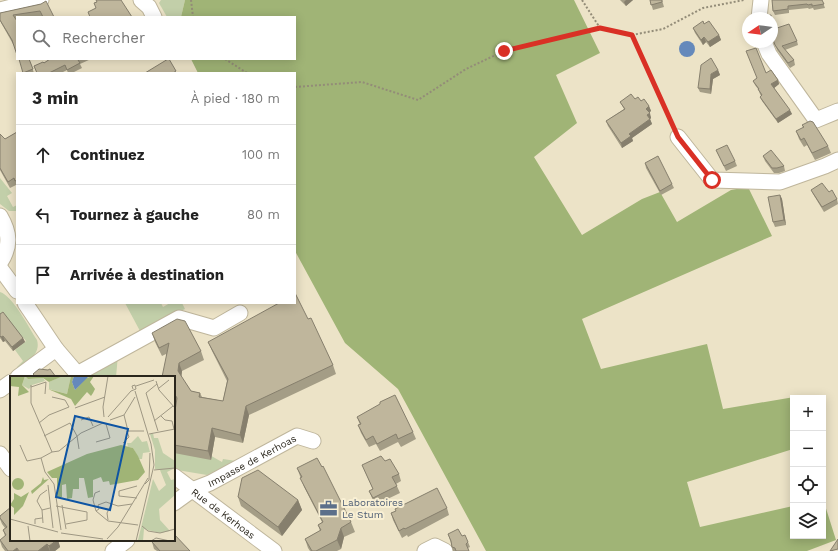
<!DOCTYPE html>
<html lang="fr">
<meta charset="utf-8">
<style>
:root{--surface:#fff;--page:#f6f6f6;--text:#222;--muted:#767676;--line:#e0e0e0}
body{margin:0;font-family:"Work Sans",sans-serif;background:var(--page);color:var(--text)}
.controls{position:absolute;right:12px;bottom:12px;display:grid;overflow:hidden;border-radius:0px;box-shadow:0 2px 10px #0003}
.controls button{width:36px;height:36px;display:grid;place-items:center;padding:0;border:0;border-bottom:1px solid var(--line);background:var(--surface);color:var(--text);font:20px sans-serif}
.compass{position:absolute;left:742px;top:12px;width:36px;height:36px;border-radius:50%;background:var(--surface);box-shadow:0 2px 10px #0003;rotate:257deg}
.stop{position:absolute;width:12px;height:12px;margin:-9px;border:3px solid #d93025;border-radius:50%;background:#fff}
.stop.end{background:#d93025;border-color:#fff;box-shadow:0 1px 4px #0008}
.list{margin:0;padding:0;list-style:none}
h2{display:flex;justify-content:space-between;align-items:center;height:52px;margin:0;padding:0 16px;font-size:17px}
h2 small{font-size:13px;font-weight:400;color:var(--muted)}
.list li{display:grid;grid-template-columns:26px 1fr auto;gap:12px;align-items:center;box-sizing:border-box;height:60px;padding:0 16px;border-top:1px solid var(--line)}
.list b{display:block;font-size:15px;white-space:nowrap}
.list em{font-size:13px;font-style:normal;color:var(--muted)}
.icon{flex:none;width:22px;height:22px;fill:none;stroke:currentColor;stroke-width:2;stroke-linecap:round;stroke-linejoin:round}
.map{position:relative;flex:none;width:838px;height:551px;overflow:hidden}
.search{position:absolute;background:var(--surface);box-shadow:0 2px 10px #0003;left:16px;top:16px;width:280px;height:44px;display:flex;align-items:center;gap:10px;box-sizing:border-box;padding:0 14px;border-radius:0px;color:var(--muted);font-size:15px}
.panel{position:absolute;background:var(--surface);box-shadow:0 2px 10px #0003;left:16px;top:72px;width:280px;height:232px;border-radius:0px}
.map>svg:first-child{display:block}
.green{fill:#c2cfa9}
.forest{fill:#a0b476}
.water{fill:#6589bb}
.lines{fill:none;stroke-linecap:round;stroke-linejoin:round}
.minor-casing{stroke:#bfb69c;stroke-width:17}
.path{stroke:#938c78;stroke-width:2;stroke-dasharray:2 2;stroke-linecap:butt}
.minor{stroke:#fff;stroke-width:15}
.wall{fill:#a49d86}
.shaded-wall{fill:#867f6d}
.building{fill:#bfb69c;stroke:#867f6d}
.route{stroke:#d93025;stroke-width:5}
.labels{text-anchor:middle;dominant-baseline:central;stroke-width:4;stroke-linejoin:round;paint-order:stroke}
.street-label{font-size:10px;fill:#2a261c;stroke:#f9f0d4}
.service-label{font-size:10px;fill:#4e5e75;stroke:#f9f0d4;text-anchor:start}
.inset-road{fill:none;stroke:#9e9783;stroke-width:1}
.view{fill:#0d54a3;fill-opacity:0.15;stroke:#0d54a3;stroke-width:2}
.inset-edge{fill:none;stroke:#2a261c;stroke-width:2}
</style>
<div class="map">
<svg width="838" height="551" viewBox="0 0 838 551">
<rect width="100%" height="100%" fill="#ece3c7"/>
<g class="green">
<path d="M161,0H185L181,17H167L159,3Z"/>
<path d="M0,178L12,193L7,196L13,207L17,205V211H9L0,204Z"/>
<path d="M0,292C13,296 29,328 37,340C41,354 28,361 19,369L17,367L23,361L15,350L26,341L22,336L21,337L0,320Z"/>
<path d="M125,303H161L163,307L170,303H182L185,309L140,331Z"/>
<path d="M118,355L116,377H88L85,374Z"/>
<path d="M174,435L222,462L223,459L236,461L207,475L177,470L174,468Z"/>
</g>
<path class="forest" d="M185,0H574L600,53L556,75L577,123L534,157L582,235L642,199L660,192L677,222L731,190L748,187L772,236L582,319L601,369L707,344L723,409L806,395L807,398H793V449L687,482L700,527L793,506V536H823V499L836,540L807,551H486L398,389L345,343L295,251V73H198L191,59H295V17H181Z"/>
<circle class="water" cx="687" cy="49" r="8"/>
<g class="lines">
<defs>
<g id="minor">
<path d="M141,0L149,7L154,17"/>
<path d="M23,4L41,0"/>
<path d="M0,10L23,4L25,0"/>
<path d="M759,18L761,0"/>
<path d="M764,42L769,54L816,120L838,111"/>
<path d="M678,137L712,180L780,182L825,166L838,160"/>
<path d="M0,216C10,233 11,246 0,263"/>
<path d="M0,268L17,291"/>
<path d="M25,303L56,349L80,377"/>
<path d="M77,374L179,318L214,328L240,313"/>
<path d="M18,377L56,349"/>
<path d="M0,390L11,382"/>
<path d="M0,454L11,469"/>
<path id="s1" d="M174,476L274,551"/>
<path id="s2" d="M174,503L192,490L210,483L297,436L313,441"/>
<path d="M113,551L127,540"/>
<path d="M425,551L435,546L445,551"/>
</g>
</defs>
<use href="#minor" class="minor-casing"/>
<g class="path">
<path d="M191,0L193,17"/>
<path d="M582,0L600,28"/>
<path d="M632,35L663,29L703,8L744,0"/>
<path d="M225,59L247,73"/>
<path d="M295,87L362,82L418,100L466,69L504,51L600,28L632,35L674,127"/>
</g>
<use href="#minor" class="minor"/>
</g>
<g class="wall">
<path d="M620,0H633L626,6Z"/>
<path d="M650,0H665H662L664,7L653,10Z"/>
<path d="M772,0H822L825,8L814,10L813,8L809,9L808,8L789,10V13L775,15L773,11Z"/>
<path d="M41,4L54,17H42L41,16L33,17H17V20H16L13,44L0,21V13Z"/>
<path d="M772,18L775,29L797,41L798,45L785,50L794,60L795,65L790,68L777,50L772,38Z"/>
<path d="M704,24L719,35L721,40L710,47L706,42L703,45L695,33L693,28Z"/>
<path d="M29,59L34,73H23Z"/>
<path d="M50,59H91L80,64L82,68L72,73H68L67,70L61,73H37L34,66L44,63Z"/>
<path d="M718,70L720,75L713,79L711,94L700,92L698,88Z"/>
<path d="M766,73L778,80L779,84L774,88L792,114L778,123L762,101L760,97L761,96L760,94L758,89L755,85L753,81Z"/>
<path d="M635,99L641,101L649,106L651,111L649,113L651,118L650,119L652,124L632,138L633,141L622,148L608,126L606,121L624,109L620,102Z"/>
<path d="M802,125L828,146L831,153L815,160L807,145L804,147L799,139L796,131L803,128Z"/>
<path d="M17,132V186L16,185L10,188L0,170V134L5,139Z"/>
<path d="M716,150L735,161L737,166L726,171Z"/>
<path d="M763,156L784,166L785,171L779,173H774L765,161Z"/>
<path d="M645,163L672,184L674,188L661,195L646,168Z"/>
<path d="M811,190L829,192L837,199L838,204L824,212L813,194Z"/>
<path d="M780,195L782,199L786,225L775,227L773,222Z"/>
<path d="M0,314L23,338L25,342L13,351L5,341L3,342L0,338Z"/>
<path d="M308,319L333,365L336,374L249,415L243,443L215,437L211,460L174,453V417L177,401L174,397V377L166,354L162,356L155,342L152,333L201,351L204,360L182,371L181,377L191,391L200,393L202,397L223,401L227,381L212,351L208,342Z"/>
<path d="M357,417L413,432L416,439L401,447L398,442L380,451L376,444L369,447L361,433L358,425H360Z"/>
<path d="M385,461L399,474L401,481L396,484L400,493L375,505L369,491L373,489L362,465Z"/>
<path d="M297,468L351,522L355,532L344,537L341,549L337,551H310L308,548L305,539L320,531L318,525L322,522L304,487Z"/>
<path d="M238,497L298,500L302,510L282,536L241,506Z"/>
<path d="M11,507V540H58L60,547L55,551H5L2,547L0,541L5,536L3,530L5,528L2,524L0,519V516Z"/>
<path d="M447,508L449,515L408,537L407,535L402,538L393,520L391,513Z"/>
<path d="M448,534L462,536L468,542L470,547L468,548L469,551H453L451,543Z"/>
<path d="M152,542L190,551H157L154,549Z"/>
</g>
<g class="shaded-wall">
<path d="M626,0H633L626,6L624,2Z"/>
<path d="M719,35L721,40L710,47L708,42Z"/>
<path d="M704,37L706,42L703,45L701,40Z"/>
<path d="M718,70L720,75L713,79L711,94L710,89L711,74Z"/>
<path d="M778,80L779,84L773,89L771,84Z"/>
<path d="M649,106L651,111L648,113L646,109Z"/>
<path d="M790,110L792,114L778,123L776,119Z"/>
<path d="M650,113L651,118L649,120L647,115Z"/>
<path d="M650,119L652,124L632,138L633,141L622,148L621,143L629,134Z"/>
<path d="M780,195L782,199L786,225L784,220Z"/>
<path d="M3,336L5,341L3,342L1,337Z"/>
<path d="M23,338L25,342L13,351L12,347Z"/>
<path d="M179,363L182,371L181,380L178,371Z"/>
<path d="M246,406L249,415L243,443L240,435Z"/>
<path d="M212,428L215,437L211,460L208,451Z"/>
<path d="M298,500L302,510L282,536L278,527Z"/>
<path d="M341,528L344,537L341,549L337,540Z"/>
<path d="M58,540L60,547L55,551H50L49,546Z"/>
<path d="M47,544L50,551H38Z"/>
<path d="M17,548L18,551H13Z"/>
</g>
<g class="building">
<path d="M96,0H121L132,17H90L88,12L96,8L94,3L97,2Z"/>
<path d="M650,0H662V2L651,5Z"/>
<path d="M772,0H822L824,4L812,6V4L808,5L807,4L788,6V9L773,11Z"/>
<path d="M46,1L54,17H43L40,11L13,15L17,21V55L12,40L0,20V13L41,4Z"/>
<path d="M771,15V18H765L766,16Z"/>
<path d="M772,20L774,29L789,24L797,41L782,46L794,60L788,63L775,45L772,37Z"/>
<path d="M703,21L704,24L709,21L719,35L708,42L704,37L701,40L693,28Z"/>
<path d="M756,48L766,73L771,70L778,80L771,84L790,110L776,119L760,97L762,95L758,89H759L753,81L757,78L746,51Z"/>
<path d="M711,58L718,70L711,74L710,89L698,88L701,65Z"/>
<path d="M19,59H29L33,69L23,73Z"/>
<path d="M50,59H80L78,60L80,63L67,70L65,65L49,73H37L34,66L43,62L44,63Z"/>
<path d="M168,59H169L176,71L173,73H145Z"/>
<path d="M631,94L635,99L638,97L641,101L644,99L649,106L646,109L650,113L647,115L650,119L629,134L631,136L621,143L606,121L625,109L620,102Z"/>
<path d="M810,121L813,122L828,146L812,153L804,138L801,140L796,131L804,127L802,125Z"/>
<path d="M17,132V180L15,181L14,178L8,182L0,168V134L5,139Z"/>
<path d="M727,145L735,161L724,166L716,150Z"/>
<path d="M771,150L784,166L777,168H772L763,156Z"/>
<path d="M658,156L672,184L660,191L645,163Z"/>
<path d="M822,183L829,192L832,190L837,199L822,207L811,190Z"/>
<path d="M780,195L784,220L773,222L768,197Z"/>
<path d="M295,293L308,319L311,318L333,365L246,406L240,435L212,428L208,451L174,445V417L177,398L174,393V377H162L169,343L159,348L152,333L177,319L185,321L201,351L179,363L178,371L191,391L200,393L199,397L223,401L228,379L208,342L279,303H295Z"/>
<path d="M3,312L23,338L12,347L3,336L1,337L0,336V314Z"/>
<path d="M39,369L48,370L50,369L56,377H36L33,374Z"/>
<path d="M395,395L413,432L398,439L396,434L377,444L373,436L366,440L358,425L361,424L357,417L380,404V402Z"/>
<path d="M381,456L385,461L390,459L399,474L392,477L397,486L373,498L369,491L373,489L362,465Z"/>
<path d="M317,458L322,467L323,466L351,522L341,528L337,540L316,551H312L305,539L321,530L318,525L323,522L300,478L302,477L297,468Z"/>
<path d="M258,470L298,500L278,527L238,497L242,478Z"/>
<path d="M437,488L447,508L405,529L404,528L399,531L391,513L396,511L395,509Z"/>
<path d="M11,507V540H57L49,546L47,544L38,551H19L17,548L13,551H8L0,540L6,535L3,530L7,527L0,518V516Z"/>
<path d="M458,529L462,536L465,535L468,542L466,544L469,551H456L455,548L452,547L451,541L448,534Z"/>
<path d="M174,534L190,551H160L152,542L154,540H174Z"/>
<path d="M838,539V549L830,551Z"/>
</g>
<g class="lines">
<path class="route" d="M504,51L600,28L632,35L678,137L712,180"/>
</g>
<defs>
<symbol id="office-bare" viewBox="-9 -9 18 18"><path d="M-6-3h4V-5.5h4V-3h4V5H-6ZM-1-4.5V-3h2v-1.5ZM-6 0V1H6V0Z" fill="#5c6f8a" stroke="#f9f0d4" stroke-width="2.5" paint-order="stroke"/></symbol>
</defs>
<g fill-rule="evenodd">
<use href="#office-bare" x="316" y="496" width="25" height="25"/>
</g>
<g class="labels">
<g class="street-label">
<text stroke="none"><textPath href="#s2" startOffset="89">Impasse de Kerhoas</textPath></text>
<text stroke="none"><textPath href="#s1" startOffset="62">Rue de Kerhoas</textPath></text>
</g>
<g class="service-label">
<text x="342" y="502">Laboratoires<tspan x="342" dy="12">Le Stum</tspan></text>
</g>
</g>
<g transform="translate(10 376)">
<rect width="165" height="165" fill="#ece3c7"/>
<path d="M15,0L18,3L33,2L35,5L22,9L19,13L12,9ZM61,0L57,18L39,13V6L50,1ZM143,57L144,62H148L153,77L165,85V92L157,96L161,104L165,103V119L149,133L150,144L160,155L150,157L134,153L133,165H130L128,164L143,103L149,115L156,109L150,94L145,93V74L140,58ZM128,60L132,66L137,65L140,76L133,77L132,83H129L123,72L111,69L118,71L117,67H121Z" fill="#c2cfa9"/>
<path d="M0,0H15L12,9L19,16L8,20L9,11L0,10ZM15,0H53L39,6L33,2L18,3ZM61,0H64L62,6L65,14L76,2L84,0L80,6L85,13L83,17L81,20L77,16L65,30L61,23L38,13L57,18ZM111,69L123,72L128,80L135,96L128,104L100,109L99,105L93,106L91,101L83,104V121L78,122L74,102H69V113H63L62,122L57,123L56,108L52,109V121H47V102H42L37,96L77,78ZM33,101L34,104L39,103L22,118L21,115L31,107ZM2 108a6 6 0 1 1 12 0a6 6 0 1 1-12 0ZM19,116L13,130L4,139V132L0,129L4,123V117L11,121Z" fill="#a0b476"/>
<path d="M64,0H79L65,14L62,6Z" fill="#6589bb"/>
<path class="inset-road" d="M146,5L149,14L165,32M147,8L136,17L148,55M21,9V27L42,76L49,75L71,57L93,47M126,10L144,4M21,11L36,6L35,18M149,12L159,4M125,15L141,68L144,89L126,165M65,32L95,21M114,39L118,55H134M151,40L155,44L162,45L164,53M94,41L93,31L98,0M98,41L121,15L126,13L125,9L122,10L123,13M71,44L79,41L83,50M100,44L114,39L125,21M144,45L163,30M29,47L39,39L59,31L55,24L42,21M139,58L165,53M34,60L60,47L67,60L69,73M86,66L100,62L96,48M113,67L119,61L117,55M10,69L17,85L31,82M42,76L31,82L35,96L44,108L51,154M144,94L165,92M135,108L139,104L140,77M38,109L43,152M37,114L30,119L27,125L32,134L40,132M127,122L109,120V115L127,110M122,128L108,130L96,126L88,129L89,133L86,135L98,145L128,149M52,129L56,153M46,130L77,136V144L56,148M32,134L33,147M86,135L83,124L85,117L90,115M0,143L48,156M98,144L97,137L102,127M25,148V143L32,142M18,150L20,165M132,150L138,155L150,157L165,153M51,157L93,163M97,163L108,151L138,102M141,165L146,162L160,165"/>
<path class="view" d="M65,40L118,53L100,134L46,121Z"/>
<rect width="165" height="165" class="inset-edge"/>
</g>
</svg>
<div class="controls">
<button>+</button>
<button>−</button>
<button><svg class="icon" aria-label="locate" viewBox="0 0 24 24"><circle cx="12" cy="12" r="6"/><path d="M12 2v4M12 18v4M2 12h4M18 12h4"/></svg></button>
<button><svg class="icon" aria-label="layers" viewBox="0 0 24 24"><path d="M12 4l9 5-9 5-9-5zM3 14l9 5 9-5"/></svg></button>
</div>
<svg class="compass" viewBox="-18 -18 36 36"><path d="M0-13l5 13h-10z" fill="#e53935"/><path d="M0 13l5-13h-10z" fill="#767676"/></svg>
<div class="stop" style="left:712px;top:180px"></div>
<div class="stop end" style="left:504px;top:51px"></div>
<div class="search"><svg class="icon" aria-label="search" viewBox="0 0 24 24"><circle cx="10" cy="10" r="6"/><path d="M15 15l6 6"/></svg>Rechercher</div>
<section class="panel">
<h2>3 min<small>À pied · 180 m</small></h2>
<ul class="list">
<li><svg class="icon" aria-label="ahead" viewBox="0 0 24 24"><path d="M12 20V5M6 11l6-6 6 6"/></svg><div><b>Continuez</b></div><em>100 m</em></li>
<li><svg class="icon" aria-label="left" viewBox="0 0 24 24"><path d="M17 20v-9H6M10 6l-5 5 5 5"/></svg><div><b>Tournez à gauche</b></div><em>80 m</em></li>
<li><svg class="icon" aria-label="arrive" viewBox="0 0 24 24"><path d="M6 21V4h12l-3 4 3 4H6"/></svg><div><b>Arrivée à destination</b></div></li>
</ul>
</section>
</div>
